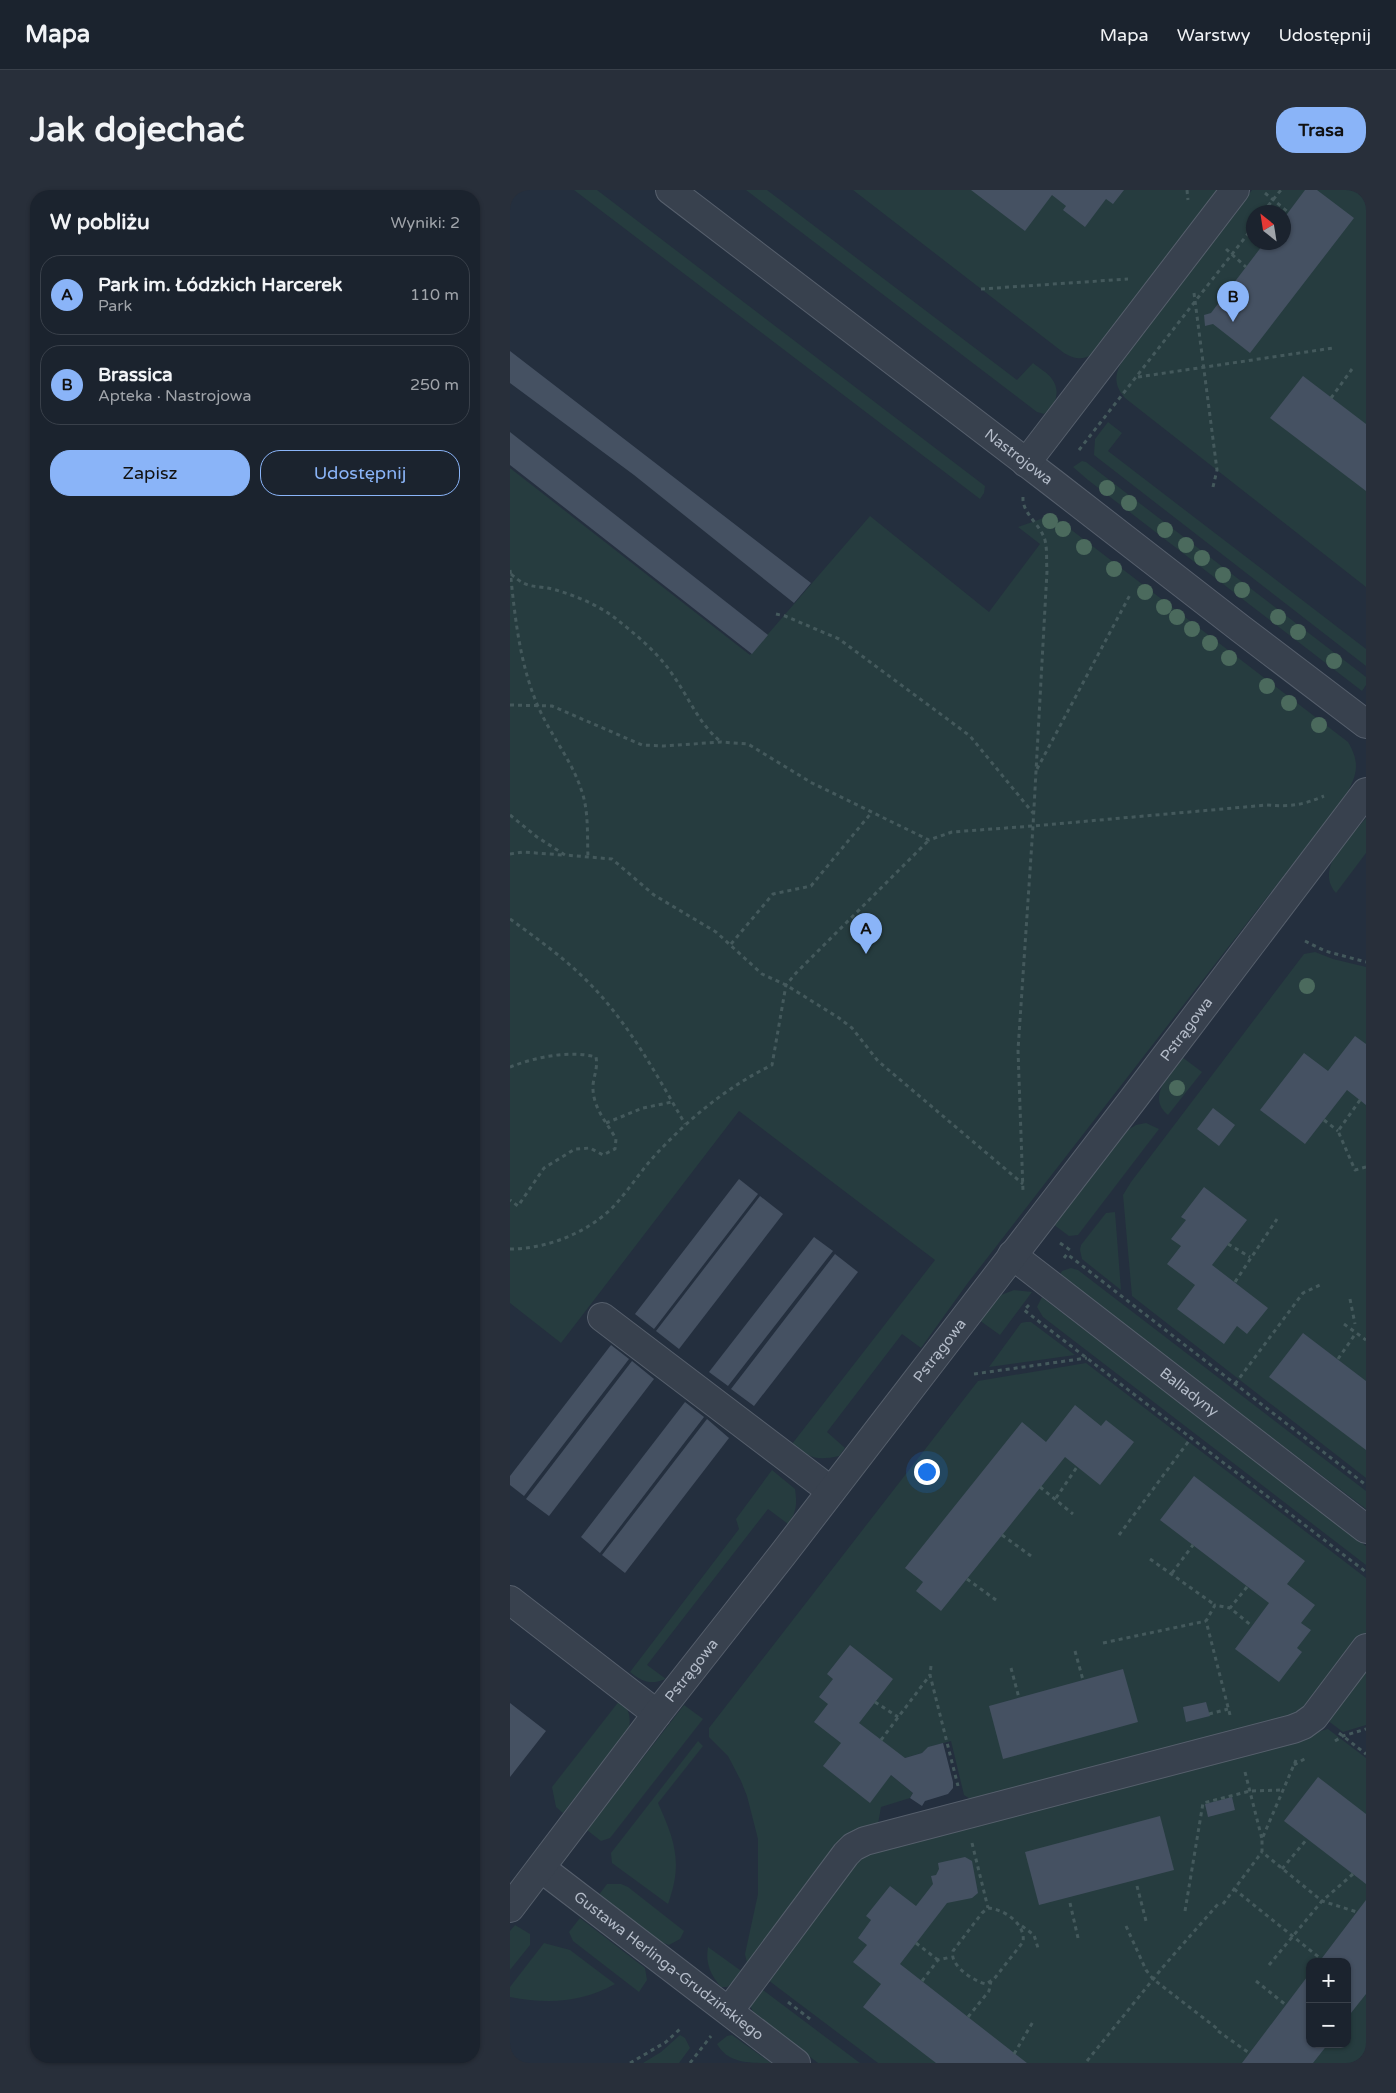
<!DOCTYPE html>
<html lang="pl">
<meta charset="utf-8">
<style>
:root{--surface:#1b232e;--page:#282f3a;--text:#f1f3f6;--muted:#a0a4aa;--line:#39404a;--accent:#8ab4f8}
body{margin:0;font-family:"Varela Round",sans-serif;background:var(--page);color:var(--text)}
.controls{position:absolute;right:15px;bottom:15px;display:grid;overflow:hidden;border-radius:10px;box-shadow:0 1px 4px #0004}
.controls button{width:45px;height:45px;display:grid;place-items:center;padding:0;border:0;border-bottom:1px solid var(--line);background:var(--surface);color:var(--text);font:25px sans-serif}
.compass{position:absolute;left:736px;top:15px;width:45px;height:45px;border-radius:50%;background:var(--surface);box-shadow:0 1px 4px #0004;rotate:330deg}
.you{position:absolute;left:416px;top:1281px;width:18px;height:18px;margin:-12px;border:4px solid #fff;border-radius:50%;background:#1a73e8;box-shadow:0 0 0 8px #1a73e833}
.badge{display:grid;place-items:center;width:32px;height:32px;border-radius:50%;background:var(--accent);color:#111;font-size:16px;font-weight:700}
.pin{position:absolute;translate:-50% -41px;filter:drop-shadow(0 1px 2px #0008)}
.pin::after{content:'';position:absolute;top:26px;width:18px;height:15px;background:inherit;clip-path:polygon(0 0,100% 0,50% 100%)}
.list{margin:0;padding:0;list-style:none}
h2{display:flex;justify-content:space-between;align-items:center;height:65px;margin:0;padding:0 20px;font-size:21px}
h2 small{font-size:16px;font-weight:400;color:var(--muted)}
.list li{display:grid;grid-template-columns:32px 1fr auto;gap:15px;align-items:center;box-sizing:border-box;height:80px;margin:0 10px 10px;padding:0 10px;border:1px solid var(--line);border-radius:20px}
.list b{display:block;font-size:19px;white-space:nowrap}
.list p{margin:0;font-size:16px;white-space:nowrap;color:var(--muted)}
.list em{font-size:16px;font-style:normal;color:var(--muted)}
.actions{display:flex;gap:10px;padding:15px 20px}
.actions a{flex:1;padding:11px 0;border:1px solid var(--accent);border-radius:20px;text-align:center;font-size:18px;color:var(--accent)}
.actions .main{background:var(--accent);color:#111}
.map{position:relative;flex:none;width:856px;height:1873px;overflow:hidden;border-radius:20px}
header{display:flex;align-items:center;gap:30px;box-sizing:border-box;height:70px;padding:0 25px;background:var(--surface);border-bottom:1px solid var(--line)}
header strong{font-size:24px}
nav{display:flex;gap:28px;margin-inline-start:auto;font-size:18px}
.intro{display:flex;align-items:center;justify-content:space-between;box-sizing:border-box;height:120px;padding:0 30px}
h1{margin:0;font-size:35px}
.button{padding:12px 22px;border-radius:20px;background:var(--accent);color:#111;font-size:18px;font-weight:700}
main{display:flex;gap:30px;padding:0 30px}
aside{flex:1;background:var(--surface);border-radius:20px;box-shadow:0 1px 4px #0004}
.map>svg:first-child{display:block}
.green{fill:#263c3f;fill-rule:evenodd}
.building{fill:#455162}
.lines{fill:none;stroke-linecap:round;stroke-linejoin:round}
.minor-casing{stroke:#565f6c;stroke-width:30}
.path{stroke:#44595c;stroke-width:3;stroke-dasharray:4 4;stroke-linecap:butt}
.minor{stroke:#38414e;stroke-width:28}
.tree{fill:#4b6a5d}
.labels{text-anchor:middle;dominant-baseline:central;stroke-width:4.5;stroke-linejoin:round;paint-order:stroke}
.street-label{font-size:15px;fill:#b4bcc9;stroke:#1d2633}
</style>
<header>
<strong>Mapa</strong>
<nav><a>Mapa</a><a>Warstwy</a><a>Udostępnij</a></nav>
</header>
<div class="intro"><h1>Jak dojechać</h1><a class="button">Trasa</a></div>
<main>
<aside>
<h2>W pobliżu<small>Wyniki: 2</small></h2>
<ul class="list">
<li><span class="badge">A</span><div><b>Park im. Łódzkich Harcerek</b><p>Park</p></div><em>110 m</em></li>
<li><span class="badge">B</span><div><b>Brassica</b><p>Apteka · Nastrojowa</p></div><em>250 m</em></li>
</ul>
<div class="actions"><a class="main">Zapisz</a><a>Udostępnij</a></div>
</aside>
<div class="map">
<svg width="856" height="1873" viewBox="0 0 856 1873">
<rect width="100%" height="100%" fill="#242f3e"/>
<g class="green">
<path d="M64,0H87L475,296L474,303L470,309Z"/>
<path d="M236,0H257L507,190L523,173C529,178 538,183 542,189C551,201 546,216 534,224L527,222Z"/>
<path d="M343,0H709L585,163C573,170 566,170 554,163Z"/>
<path d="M742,0H856V397L615,208C602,193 605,182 615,167ZM744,22H774V52H744Z"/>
<path d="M598,232L612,243L598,261L856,459V476L584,265L585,249Z"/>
<path d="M572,271L576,272L856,487V495L852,501L578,290L563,277Z"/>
<path d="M0,278L240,465L360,326L479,422L530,354L508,337L542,325L838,552C851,574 847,586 834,608L457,1094L411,1158L392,1144L317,1242L335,1258L329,1266C306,1271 300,1268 282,1254L425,1070L229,921L51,1153L0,1113Z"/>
<path d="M856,628V663L826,703C804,677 840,648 856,628Z"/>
<path d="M805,762L823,769L856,777V1288L622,1106L613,1005L621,992L794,764Z"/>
<path d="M672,867L692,882L658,925C636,907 660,884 672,867Z"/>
<path d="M636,933L649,939L568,1045L559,1046L543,1034L616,941L626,935Z"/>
<path d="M605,1022L611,1100L572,1069L570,1060L571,1055L596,1023Z"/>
<path d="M561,1078L568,1080L856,1301V1319L549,1086L552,1081Z"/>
<path d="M504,1100L522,1102L490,1145L469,1130L491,1105Z"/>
<path d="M532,1107L856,1356V1375L533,1127L527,1117Z"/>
<path d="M516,1132H521L565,1165L479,1177L511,1133Z"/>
<path d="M576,1173L856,1388V1447L795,1523L468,1614L454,1605L441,1551L419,1557L412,1563L395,1568L381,1585L403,1603L400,1608L371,1617L367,1640L244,1772L237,1773L235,1764L248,1704V1649L237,1606L231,1591L218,1566L199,1547V1538L468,1191Z"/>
<path d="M262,1280L285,1299C287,1313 287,1322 278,1334L258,1319L137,1475L156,1489C141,1495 132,1492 120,1482L229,1339L226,1329Z"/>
<path d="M856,1469V1535L833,1542L817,1530Z"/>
<path d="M110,1510C119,1518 121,1527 119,1539L53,1623L46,1617L42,1597Z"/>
<path d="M174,1515L193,1529L100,1648L91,1651L77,1640Z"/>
<path d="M818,1539L856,1568V1873H368L258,1790L330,1684L356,1662ZM800,1772H837V1854H800Z"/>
<path d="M188,1551L193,1556L148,1613C165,1651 173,1673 158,1714L102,1673L101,1663Z"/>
<path d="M97,1694H111L118,1697L174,1741L170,1749L159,1755L148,1751L88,1706Z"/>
<path d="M70,1728L135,1778L137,1790L129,1802L63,1751L59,1742Z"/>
<path d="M5,1735L20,1744V1755L0,1780V1741Z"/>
<path d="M34,1753L60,1760L105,1794C71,1813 37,1814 0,1807V1797Z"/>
<path d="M198,1757L234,1783L217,1797H211C201,1786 195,1773 198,1757Z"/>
<path d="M249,1797L350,1873H308L244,1824L240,1815Z"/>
<path d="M170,1845L175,1848L180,1858L169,1873H133L151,1862Z"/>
<path d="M222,1845L261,1873C237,1873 218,1873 207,1854L217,1846Z"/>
</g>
<g class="building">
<path d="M461,0H614L603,14L596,9L575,37L553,20L556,16L542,5L515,41Z"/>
<path d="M795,0H807L844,28L740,163L703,134L695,136L694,125L701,123L755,52H774V28Z"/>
<path d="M0,161L301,393L284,413L124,285L0,193Z"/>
<path d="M793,186L856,234V301L760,228Z"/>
<path d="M0,242L258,445L242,464L0,275Z"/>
<path d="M845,846L856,854V915L837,900L795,954L750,920L794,863L818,881Z"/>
<path d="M703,918L725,935L709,956L687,939Z"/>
<path d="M229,989L248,1004L144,1139L125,1124Z"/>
<path d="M694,997L737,1030L702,1075L758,1118L737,1144L727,1136L714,1154L667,1119L685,1095L657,1074L671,1056L661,1049L676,1030L671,1027Z"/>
<path d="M250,1006L273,1024L169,1159L146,1141Z"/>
<path d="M304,1047L323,1061L218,1196L199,1182Z"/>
<path d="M325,1064L348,1082L244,1216L221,1199Z"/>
<path d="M793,1143L856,1191V1260L759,1187Z"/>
<path d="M101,1155L119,1169L14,1306L0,1295V1286Z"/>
<path d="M122,1171L144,1189L39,1326L16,1309Z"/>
<path d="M175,1212L194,1227L90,1363L71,1347Z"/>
<path d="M565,1215L591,1236L596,1230L624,1252L590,1295L555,1267L431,1421L406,1401L413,1392L395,1378L512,1232L536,1252Z"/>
<path d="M197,1229L219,1248L115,1383L92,1365Z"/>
<path d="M684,1286L795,1371L777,1394L805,1415L791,1433L801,1440L787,1458L792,1462L769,1492L725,1459L759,1413L650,1330Z"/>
<path d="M340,1455L383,1489L349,1533L395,1568L412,1563L418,1557L433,1553L443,1592V1598L438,1604L415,1611L412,1616L400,1608L403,1603L381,1585L360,1613L313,1576L331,1553L304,1532L318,1514L309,1507L323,1489L317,1484Z"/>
<path d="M613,1479L628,1532L493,1569L479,1516Z"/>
<path d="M696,1512L700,1526L676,1532L673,1517Z"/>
<path d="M0,1513L36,1541L0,1587Z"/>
<path d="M808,1587L856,1624V1694L774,1631Z"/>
<path d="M722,1607L725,1620L698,1627L695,1614Z"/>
<path d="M650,1626L664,1680L529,1715L515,1662Z"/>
<path d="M455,1667L462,1671L468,1703L462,1708L437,1713L390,1774L517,1873H426L353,1817L371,1794L343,1772L357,1755L348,1748L361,1730L356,1726L380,1696L406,1716L423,1694L421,1686L426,1685L429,1679L428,1673Z"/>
<path d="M856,1710V1804L837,1828V1772H809Z"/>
<path d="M800,1783V1854H818L803,1873H732Z"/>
</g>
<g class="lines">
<defs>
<g id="minor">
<path id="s1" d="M160,0L543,293L731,439L856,534"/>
<path d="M516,273L725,0"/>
<path id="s2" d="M502,1065L856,1339"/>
<path d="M92,1127L321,1301"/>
<path d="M0,1410L147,1524"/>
<path id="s3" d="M31,1678L286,1873"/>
<path id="s4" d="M0,1718L147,1524L273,1364L624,908L856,602"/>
<path d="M219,1821L336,1664L343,1657L355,1651L783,1539L793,1535L804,1527L856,1458"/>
</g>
</defs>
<use href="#minor" class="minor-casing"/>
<g class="path">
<path d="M677,0L678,10"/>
<path d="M755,3L778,22"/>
<path d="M753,22L771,0"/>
<path d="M716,59L736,77"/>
<path d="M471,99L618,89"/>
<path d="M684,103L707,280L703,297"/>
<path d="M628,187L823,158"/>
<path d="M821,208L842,179"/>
<path d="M569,260L744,36"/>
<path d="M513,307C512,322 527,332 533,345C538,354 536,371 537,381L523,636L508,860L513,1001"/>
<path d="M0,380C5,426 9,471 27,514C39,543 61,569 71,599C79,620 77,645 78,667"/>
<path d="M1,384C20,401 25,394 46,400C66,406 88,415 105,428C124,443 146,461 160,481C178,505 187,532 211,552"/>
<path d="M266,424L275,426L329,449L448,537L460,546L523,623"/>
<path d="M0,515L42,516L132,555L154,556L211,552L238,554L302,593L419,650L442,642L523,636L757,615C780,617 793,615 814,606"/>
<path d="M527,579L621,403"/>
<path d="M0,625L27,647L55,665L102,669L144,705L206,742L252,784L276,795L329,828L342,838L368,871L513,994"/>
<path d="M0,664L13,662L52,665"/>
<path d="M0,729C25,747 50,765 72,786C116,828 145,882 175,934"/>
<path d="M795,751L815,761L856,772"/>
<path d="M221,754L263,704L301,696L362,622"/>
<path d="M0,877C26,867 59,860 86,867C88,878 84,885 83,895C82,917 96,931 106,949L105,959L93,965L80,958L65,959L34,978L8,1016L0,1010"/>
<path d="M850,910L828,941L845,980L856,977"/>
<path d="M814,930L828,941"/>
<path d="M96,933L133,918L162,912"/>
<path d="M550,1053L560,1060"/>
<path d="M718,1054L740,1067"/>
<path d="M0,1059C35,1059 75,1044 101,1019C119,1001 132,978 150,960C183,925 219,896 262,875L276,795L286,783L419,650"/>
<path d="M554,1068L557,1064L856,1295"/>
<path d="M725,1092L767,1029"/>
<path d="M840,1109L845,1134"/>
<path d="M519,1115L514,1120L856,1382"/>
<path d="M834,1134L856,1150"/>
<path d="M828,1169L846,1143"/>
<path d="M464,1184L577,1168"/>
<path d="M725,1194L793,1103L812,1094"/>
<path d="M530,1297L563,1324"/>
<path d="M546,1308L567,1277"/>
<path d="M492,1345L521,1366"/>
<path d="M609,1345L681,1248"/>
<path d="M640,1369L705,1415"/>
<path d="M662,1383L683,1355"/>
<path d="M457,1389L486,1410"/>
<path d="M737,1397L720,1418L742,1436"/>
<path d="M593,1453L696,1431"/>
<path d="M565,1461L573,1490"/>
<path d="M421,1476L420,1485L448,1596"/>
<path d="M501,1478L509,1508"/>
<path d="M365,1512L388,1527"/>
<path d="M699,1524L718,1519"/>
<path d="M720,1525L696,1431L705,1415L720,1418"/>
<path d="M829,1543L856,1564"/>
<path d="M371,1550L420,1485"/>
<path d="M825,1551L833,1546L856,1539"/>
<path d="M784,1575L796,1568"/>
<path d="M735,1582L752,1649"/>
<path d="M462,1653L478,1718"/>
<path d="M772,1679L797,1649"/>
<path d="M843,1684L812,1711L847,1722"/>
<path d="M627,1696L636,1731"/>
<path d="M724,1699L811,1769"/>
<path d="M560,1713L568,1748"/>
<path d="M713,1714L752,1662"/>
<path d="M478,1718C494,1719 516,1734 513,1752L484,1789L476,1794C463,1791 439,1775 443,1761L472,1723Z"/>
<path d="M675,1721L693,1613L740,1601L774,1600"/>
<path d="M512,1736L524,1745L528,1758"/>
<path d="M616,1736L636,1780L643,1789L709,1840"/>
<path d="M406,1753L428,1770"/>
<path d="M759,1775L812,1711L752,1662V1649L786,1570"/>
<path d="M412,1791L428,1770L441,1767"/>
<path d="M746,1791L776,1815"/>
<path d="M278,1812L300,1829"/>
<path d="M458,1827L479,1801L481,1791"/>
<path d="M708,1841L739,1863"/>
<path d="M504,1864L524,1830"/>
<path d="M577,1871L653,1777L708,1714"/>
<path d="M120,1873L156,1852L170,1839"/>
<path d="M180,1873L201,1846"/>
</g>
<use href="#minor" class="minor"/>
</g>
<g class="tree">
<circle cx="597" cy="298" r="8"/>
<circle cx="619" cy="313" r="8"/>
<circle cx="540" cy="331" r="8"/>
<circle cx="553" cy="339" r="8"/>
<circle cx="655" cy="340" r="8"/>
<circle cx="676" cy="355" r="8"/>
<circle cx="574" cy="357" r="8"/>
<circle cx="692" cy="368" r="8"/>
<circle cx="604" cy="379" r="8"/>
<circle cx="713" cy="385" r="8"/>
<circle cx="732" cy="400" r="8"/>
<circle cx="635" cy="402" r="8"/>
<circle cx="654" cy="417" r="8"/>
<circle cx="667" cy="427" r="8"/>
<circle cx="768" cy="427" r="8"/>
<circle cx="682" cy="439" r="8"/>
<circle cx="788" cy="442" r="8"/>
<circle cx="700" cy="453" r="8"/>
<circle cx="719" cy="468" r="8"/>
<circle cx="824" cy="471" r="8"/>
<circle cx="757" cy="496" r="8"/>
<circle cx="779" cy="513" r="8"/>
<circle cx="809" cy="535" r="8"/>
<circle cx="797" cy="796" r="8"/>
<circle cx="667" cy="898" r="8"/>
</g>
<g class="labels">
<g class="street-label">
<text stroke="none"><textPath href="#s1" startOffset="439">Nastrojowa</textPath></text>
<text stroke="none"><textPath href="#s4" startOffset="1109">Pstrągowa</textPath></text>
<text stroke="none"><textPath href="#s4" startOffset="704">Pstrągowa</textPath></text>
<text stroke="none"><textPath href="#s2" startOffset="224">Balladyny</textPath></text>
<text stroke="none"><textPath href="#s4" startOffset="299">Pstrągowa</textPath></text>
<text stroke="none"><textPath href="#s3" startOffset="161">Gustawa Herlinga-Grudzińskiego</textPath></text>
</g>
</g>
</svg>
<div class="controls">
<button>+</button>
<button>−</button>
</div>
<svg class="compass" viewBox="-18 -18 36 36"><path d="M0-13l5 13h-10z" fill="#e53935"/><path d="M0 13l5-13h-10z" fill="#a0a4aa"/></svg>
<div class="you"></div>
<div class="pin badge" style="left:356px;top:764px">A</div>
<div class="pin badge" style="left:723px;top:132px">B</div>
</div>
</main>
